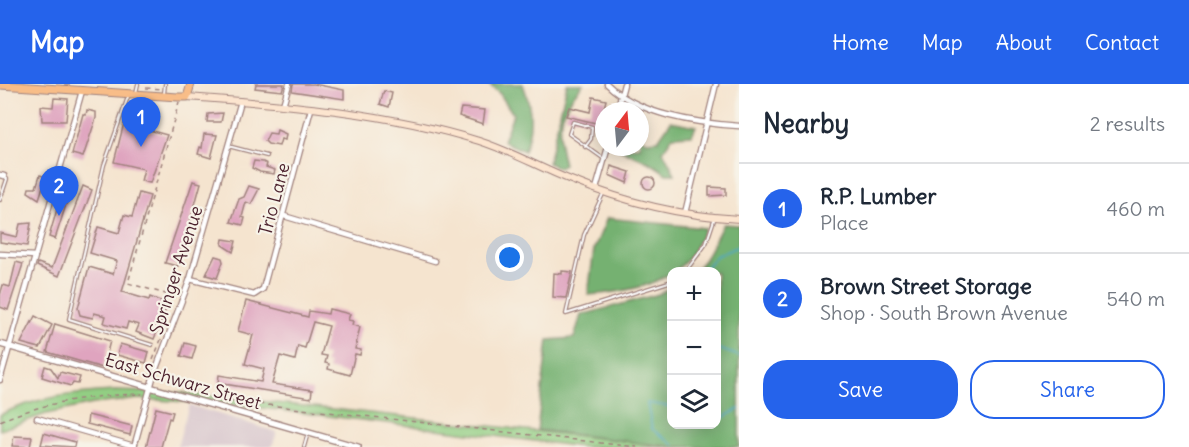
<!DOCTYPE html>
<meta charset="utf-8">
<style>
body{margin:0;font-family:Delius,sans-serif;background:#f6f6f7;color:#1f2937}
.controls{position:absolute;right:18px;bottom:18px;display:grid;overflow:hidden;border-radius:12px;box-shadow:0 3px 15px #0003}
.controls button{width:54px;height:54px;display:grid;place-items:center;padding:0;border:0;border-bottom:2px solid #e0e1e3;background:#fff;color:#1f2937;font:30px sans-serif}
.compass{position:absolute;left:595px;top:18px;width:54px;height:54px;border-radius:50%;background:#fff;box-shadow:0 3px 15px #0003;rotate:16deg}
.you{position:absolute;left:510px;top:174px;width:21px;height:21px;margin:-15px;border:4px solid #fff;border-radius:50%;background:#1a73e8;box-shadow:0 0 0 9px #1a73e833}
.badge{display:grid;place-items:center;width:39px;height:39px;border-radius:50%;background:#2563eb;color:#fff;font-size:20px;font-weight:700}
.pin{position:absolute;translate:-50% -50px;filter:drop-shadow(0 2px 3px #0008)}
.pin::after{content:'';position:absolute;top:32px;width:21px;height:18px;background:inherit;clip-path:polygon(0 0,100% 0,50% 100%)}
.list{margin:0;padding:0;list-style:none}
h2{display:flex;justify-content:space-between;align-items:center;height:78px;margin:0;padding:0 24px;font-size:26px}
h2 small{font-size:20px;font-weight:400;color:#747a83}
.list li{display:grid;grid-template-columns:39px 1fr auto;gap:18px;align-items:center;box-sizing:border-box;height:90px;padding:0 24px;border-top:2px solid #e0e1e3}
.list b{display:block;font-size:22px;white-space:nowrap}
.list p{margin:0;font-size:20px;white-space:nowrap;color:#747a83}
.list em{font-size:20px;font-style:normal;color:#747a83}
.actions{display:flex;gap:12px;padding:18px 24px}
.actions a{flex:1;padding:14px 0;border:2px solid #2563eb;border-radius:24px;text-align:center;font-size:21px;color:#2563eb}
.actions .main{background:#2563eb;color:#fff}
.icon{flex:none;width:33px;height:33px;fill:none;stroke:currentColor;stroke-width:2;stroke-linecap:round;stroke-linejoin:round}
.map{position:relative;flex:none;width:739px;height:363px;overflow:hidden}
header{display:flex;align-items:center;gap:36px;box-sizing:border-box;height:84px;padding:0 30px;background:#2563eb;color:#fff}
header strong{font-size:28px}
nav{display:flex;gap:33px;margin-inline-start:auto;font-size:21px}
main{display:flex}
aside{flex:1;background:#fff}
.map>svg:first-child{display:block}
</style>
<header>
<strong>Map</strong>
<nav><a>Home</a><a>Map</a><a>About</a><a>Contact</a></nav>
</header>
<main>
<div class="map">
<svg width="739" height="363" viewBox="0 0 739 363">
<rect width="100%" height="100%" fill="#f7f3e8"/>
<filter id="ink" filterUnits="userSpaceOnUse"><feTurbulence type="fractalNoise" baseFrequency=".0167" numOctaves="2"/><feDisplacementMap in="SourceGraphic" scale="12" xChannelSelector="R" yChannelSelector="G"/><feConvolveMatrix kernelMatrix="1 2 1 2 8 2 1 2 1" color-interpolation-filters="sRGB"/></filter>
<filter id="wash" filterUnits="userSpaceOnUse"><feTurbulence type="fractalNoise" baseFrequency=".008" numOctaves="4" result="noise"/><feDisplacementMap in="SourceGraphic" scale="24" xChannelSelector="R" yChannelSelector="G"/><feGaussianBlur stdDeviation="1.35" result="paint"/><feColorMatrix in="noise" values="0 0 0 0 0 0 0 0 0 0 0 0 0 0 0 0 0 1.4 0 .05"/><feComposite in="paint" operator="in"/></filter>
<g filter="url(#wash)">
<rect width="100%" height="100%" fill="#f5e4cf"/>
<!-- industrial -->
<polygon fill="#d2bdc8" points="189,321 277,348 272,363 177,363"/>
<!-- green -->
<path fill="#92ce83" stroke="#6e7657" stroke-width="1.5" d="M115,307l70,2 498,54h-99l-346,-42 -99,-6 -46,5 -47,10 -46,16v-15c35,-18 76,-22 115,-24z"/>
<!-- forest -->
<g fill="#75b171" stroke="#60684e" stroke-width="1.5">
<path d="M488,0h35c9,24 10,43 1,67l-21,-10 10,-27 -13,-20z"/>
<path d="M567,0h16c-23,25 -29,46 -19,80l-5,4 -11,-5z"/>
<path d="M671,37l25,5 -4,9 -19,1 -10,15 12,23h-9c-15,-14 -31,-16 -47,-26l21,-1v-10l6,4 12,-1z"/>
<path d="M607,134l98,10c-5,10 -11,24 -18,32 -23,26 -67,33 -99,35l6,-46z"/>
<polygon points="723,140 739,141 739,363 673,363 537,346 548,256 574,254 581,231 659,210 671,203 672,340 716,340 716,188 695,187 705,175"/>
</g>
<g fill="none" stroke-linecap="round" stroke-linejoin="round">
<!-- stream -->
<g stroke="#4aa6c8" stroke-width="1.5">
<polyline points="702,188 716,172 739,162"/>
<polyline points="716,264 739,272"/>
<polyline points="672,323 647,319 652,345 674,361"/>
<polyline points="716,337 739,325"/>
</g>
</g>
<g id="blocks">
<!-- building -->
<g fill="#dfa4bf">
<polygon points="256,0 284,0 282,7 255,4"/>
<polygon points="293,0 314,0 344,6 344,15 292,7"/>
<polygon points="384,7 392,9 389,23 380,20"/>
<polygon points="593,13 606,16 600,40 566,32 569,23 590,28"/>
<polygon points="54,14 68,15 66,37 42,37 41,22 53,23"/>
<polygon points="461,24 485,26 483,40 459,32"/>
<polygon points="87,26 96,28 96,34 83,73 72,70 83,30 86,31"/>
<polygon points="223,29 221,38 207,38 208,30"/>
<polygon points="124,39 167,51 150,99 141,97 144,85 114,78"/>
<polygon points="277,46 286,50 285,56 281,55 279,62 268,60 265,57 269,49 276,50"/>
<polygon points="204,50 217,51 211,74 198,70 200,63 202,64"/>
<polygon points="254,77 263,78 267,80 266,83 275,86 274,90 260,88 252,84"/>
<polygon points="611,82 630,88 627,99 609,91"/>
<polygon points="40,91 46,93 39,115 28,108 29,104 36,104"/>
<circle cx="649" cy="99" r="6"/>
<polygon points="66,94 74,96 55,155 49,153"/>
<polygon points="193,97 201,99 178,182 165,179"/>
<polygon points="83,102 92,106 59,192 37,182 38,179 52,184"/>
<polygon points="249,102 259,105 251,120 246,118 242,133 245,134 243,141 231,138 239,115 244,113"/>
<polygon points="709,103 726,104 726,111 709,112"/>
<polygon points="139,109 150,112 122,208 149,216 150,213 168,220 154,255 136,248 139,241 128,238 126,245 104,239 106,232 94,229 93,234 80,231 78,224 89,183 113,190 117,177 90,169 98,143 119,149 124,131 132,133"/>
<polygon points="31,139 27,162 0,158 0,149 17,153 20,140"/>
<polygon points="223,155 236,157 233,168 222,161"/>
<polygon points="215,172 222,174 223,178 217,194 206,191"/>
<polygon points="16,178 23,180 8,226 0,223 0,211 3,201 10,203"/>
<polygon points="562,187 572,188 566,214 553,213 554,189 562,190"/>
<polygon points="246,217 308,233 309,227 328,230 329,225 350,230 348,236 353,237 352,241 360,243 355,265 361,266 360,271 355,270 350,291 328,285 329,280 325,279 327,272 321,271 329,242 313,238 305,264 298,262 295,276 280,272 272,300 312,306 311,314 218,299 219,291 261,298 264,285 245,280 253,251 238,247"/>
<polygon points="35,232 52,241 40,264 21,259"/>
<polygon points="55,240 110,257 103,284 47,268"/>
<polygon points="185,259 196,262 192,275 181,272"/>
<polygon points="120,260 149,268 146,279 117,271"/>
<polygon points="45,282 51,284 58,294 60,288 80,293 78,300 73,299 71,302 42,293"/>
<polygon points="156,324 173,328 171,335 169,334 161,363 146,363"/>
<polygon points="88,331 132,342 130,351 87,340"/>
<polygon points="44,349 75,358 74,363 41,361"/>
<polygon points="14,352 32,353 30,363 12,362"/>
</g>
</g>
</g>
<g filter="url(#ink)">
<use href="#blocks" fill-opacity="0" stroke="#a0827d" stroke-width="1.5"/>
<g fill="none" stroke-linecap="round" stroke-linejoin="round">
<!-- service casing -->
<g stroke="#a0827d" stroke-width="4.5">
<g id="service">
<polyline points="136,9 138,0"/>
<polyline points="129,10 104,81 69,235 152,261"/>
<polyline points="164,10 165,0"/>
<polyline points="228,62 267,72"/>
<polyline points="585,63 591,55 592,43 573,38 569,50 604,75"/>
<polyline points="603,110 584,151 566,230 672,197"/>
<polyline points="0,116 7,95 4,92"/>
<polyline points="685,188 706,160 714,136"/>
<polyline points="304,363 308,349"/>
</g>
</g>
<!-- minor casing -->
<g stroke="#a0827d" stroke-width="7">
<g id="minor">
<path d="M607,0c32,31 88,39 132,42"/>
<polyline points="283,21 289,0"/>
<polyline points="617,27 624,0"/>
<polyline points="0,91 4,92"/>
<polyline points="596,105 608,63"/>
<polyline points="685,129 716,0"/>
<polyline points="284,132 435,177"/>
<polyline points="0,170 35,172"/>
<polyline points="190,195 254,211 263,205 311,25"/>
<polyline points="0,296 82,7"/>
<polyline points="37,334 134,362"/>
<polyline points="134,363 154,290 190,195 241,17"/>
</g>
</g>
<!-- tertiary casing -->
<g stroke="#a0827d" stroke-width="8">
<polyline id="tertiary" points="0,260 358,363"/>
</g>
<!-- secondary casing -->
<g stroke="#a0827d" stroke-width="8">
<path id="secondary" d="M187,13c97,7 199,15 292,44 32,10 61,27 92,39 54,22 111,36 168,39"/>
</g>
<!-- primary casing -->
<g stroke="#a0827d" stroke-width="9">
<polyline id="primary" points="0,1 178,13 187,13 191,0"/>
</g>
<!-- path -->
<g stroke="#a0827d" stroke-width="1.5" stroke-dasharray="4.5 4.5" stroke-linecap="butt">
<polyline points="146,4 162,5"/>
<polyline points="176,213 128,199 179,18"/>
<polyline points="153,276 162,253"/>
<polyline points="214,315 637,363"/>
<path d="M0,337c45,-19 93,-26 142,-27"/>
</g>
<!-- service -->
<use href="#service" stroke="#fff" stroke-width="2"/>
<!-- minor -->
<use href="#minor" stroke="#fff" stroke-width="4.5"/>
<!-- tertiary -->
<use href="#tertiary" stroke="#fff" stroke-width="5"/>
<!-- secondary -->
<use href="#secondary" stroke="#fce5cf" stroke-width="6"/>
<!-- primary -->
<use href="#primary" stroke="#f8bd88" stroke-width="7"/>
</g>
</g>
<g text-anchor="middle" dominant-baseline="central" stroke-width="4.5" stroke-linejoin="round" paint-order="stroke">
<!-- street labels -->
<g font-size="18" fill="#4a1f2b" stroke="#f7f3e8">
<text transform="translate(274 115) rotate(-75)">Trio Lane</text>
<text transform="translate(176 186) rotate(-72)">Springer Avenue</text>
<text transform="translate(183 297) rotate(16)">East Schwarz Street</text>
</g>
</g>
</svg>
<div class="controls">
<button>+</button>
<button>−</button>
<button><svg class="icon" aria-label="layers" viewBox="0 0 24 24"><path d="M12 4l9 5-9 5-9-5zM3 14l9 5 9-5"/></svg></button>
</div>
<svg class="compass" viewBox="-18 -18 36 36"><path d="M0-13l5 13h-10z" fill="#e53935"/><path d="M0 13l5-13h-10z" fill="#747a83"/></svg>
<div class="you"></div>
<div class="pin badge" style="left:141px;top:63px">1</div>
<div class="pin badge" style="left:59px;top:132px">2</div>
</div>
<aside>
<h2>Nearby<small>2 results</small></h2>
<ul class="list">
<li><span class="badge">1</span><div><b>R.P. Lumber</b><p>Place</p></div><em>460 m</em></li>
<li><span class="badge">2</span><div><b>Brown Street Storage</b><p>Shop · South Brown Avenue</p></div><em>540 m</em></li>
</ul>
<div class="actions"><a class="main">Save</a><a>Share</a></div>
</aside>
</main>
